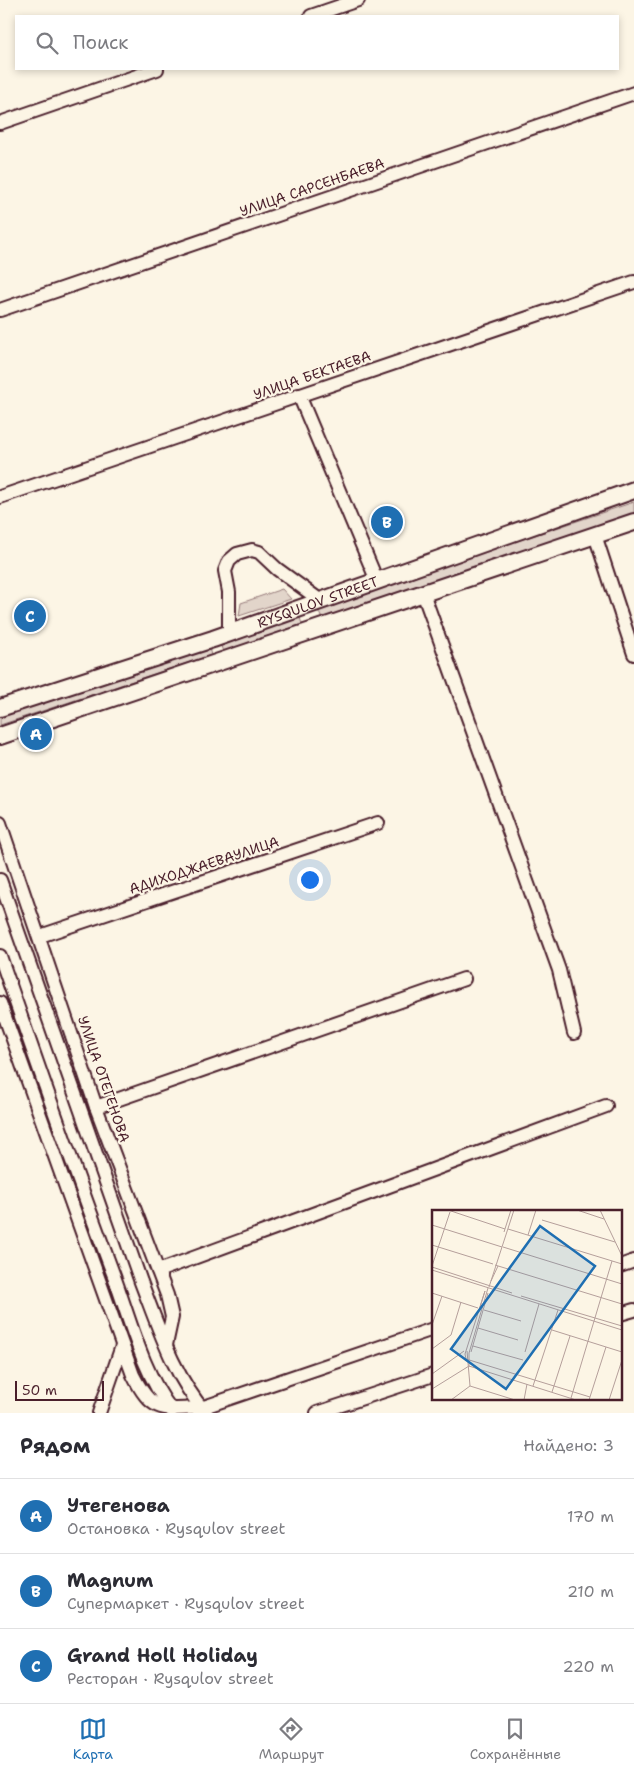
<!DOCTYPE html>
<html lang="ru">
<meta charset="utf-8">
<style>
body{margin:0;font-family:"Shantell Sans",sans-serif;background:#f7f7f7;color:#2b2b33}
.scale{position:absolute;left:15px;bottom:12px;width:89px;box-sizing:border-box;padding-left:5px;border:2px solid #4a1f2b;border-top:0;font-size:14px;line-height:18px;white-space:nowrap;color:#4a1f2b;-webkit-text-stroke:4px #fcf5e5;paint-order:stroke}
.you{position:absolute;left:309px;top:879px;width:18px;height:18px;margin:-12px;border:4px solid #fff;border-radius:50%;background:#1a73e8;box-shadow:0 0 0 8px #1a73e833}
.badge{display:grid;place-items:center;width:32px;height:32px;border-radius:50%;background:#1f6fb2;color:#fff;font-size:16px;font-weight:700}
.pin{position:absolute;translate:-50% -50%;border:2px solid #fff;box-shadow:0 1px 5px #0006}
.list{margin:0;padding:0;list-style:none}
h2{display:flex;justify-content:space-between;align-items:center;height:65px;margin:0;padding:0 20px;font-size:21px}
h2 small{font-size:16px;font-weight:400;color:#7c7c81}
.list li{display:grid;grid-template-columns:32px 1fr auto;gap:15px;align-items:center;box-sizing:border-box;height:75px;padding:0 20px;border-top:1px solid #e1e1e2}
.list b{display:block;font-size:19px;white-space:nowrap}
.list p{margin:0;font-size:16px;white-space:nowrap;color:#7c7c81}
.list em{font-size:16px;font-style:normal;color:#7c7c81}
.icon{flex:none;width:28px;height:28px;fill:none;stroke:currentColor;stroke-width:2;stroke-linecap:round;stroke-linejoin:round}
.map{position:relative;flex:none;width:634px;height:1413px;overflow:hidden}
.search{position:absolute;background:#fff;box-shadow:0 2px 8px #0003;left:15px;right:15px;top:15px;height:55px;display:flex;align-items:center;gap:12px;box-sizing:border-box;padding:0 18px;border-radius:0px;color:#7c7c81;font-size:19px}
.sheet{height:290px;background:#fff}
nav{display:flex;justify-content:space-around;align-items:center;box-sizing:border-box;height:70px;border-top:1px solid #e1e1e2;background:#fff;font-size:14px;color:#7c7c81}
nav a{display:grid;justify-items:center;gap:2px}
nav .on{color:#1f6fb2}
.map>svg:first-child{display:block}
</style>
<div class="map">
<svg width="634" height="1413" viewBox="0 0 634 1413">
<rect width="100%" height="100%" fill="#fcf5e5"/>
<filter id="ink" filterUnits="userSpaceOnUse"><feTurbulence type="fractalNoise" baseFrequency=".02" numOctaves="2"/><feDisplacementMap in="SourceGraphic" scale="10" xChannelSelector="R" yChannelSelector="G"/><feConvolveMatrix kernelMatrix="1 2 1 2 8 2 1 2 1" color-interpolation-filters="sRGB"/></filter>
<g filter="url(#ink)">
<!-- green -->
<g fill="#e2d5ca" stroke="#967a7a">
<polygon points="634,502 634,513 322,619 317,608"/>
<polygon points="282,589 291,599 239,616 241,603"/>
<polygon points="299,615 302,624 223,652 220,643"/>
<polygon points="208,645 211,655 0,725 0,714"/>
</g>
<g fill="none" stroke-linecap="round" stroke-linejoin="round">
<!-- minor casing -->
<g stroke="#4a1f2b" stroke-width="16">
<g id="minor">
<polyline points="311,16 358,0"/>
<polyline points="0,123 157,69"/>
<polyline points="0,310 634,93"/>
<polyline points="299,395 377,581"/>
<polyline points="0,497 634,282"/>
<polyline points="595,535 634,654"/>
<polyline points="423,593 559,970 574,1033"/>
<polyline points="229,634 229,592 225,571 229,561 237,554 252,550 259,552 277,569 321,601"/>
<polyline points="0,823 96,1107 167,1295 172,1317 166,1345"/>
<path d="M0,880l141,402c17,44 33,95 65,131"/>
<polyline points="40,936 378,823"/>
<path d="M0,956c37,107 74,214 114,320 16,44 29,97 58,135"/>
<path d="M0,1003l133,372c19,38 29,35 68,33l232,-79"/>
<polyline points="96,1107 464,979"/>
<polyline points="620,1266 634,1261"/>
<polyline points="158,1271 606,1106"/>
<polyline points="620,1314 634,1310"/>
<polyline points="99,1413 122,1346"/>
<polyline points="317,1413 433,1375"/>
</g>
</g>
<!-- major casing -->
<g stroke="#4a1f2b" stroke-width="20">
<g id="major">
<path id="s1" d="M0,708l213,-69 421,-149"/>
<polyline points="0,736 634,522"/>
</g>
</g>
<!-- minor -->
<use href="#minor" stroke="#fcf5e5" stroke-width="12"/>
<!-- major -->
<use href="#major" stroke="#fcf5e5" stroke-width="16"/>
</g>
</g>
<g text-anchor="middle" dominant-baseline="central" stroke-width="4.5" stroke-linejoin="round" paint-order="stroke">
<!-- street labels -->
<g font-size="14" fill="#4a1f2b" stroke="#fcf5e5">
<text transform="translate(312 187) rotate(-19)">УЛИЦА САРСЕНБАЕВА</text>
<text transform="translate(312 375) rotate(-19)">УЛИЦА БЕКТАЕВА</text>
<text stroke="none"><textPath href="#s1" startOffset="335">RYSQULOV STREET</textPath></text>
<text transform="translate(204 865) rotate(-18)">АДИХОДЖАЕВАУЛИЦА</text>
<text transform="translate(104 1079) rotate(71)">УЛИЦА ОТЕГЕНОВА</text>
</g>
</g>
<!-- overview -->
<g transform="translate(432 1210)">
<rect width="190" height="190" fill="#fcf5e5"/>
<path fill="none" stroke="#b59f9b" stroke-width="1" d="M16,0l57,19M145,0l27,9M168,0l22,46M110,10l73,22M0,15l70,22M76,19l114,35M72,22l7,-22M96,25l8,-25M0,35l61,19M71,37l119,37M63,55l127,39M0,56l18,-54M0,57l80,26M0,60l190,60M59,71l7,-15M57,77l25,-77M53,81l-20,63 1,5 124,38M0,83l46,15M89,86l101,30M48,97l5,-16M52,100l37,11M0,115l10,-29M46,118l40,12M120,120l70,22M41,136l50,14M0,139l19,-14 10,-33M35,141l3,35M39,142l17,-59M93,142l14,-48M37,157v-14l19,-65M0,164l32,-23M38,176l45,14M101,176l25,-76M0,179l37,-23 107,34M120,182l18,-56M139,188l41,-137M19,190l19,-14M92,190l3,-16M157,190l17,-53M177,190l13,-40"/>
<path fill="#1f6fb2" fill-opacity="0.15" stroke="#1f6fb2" stroke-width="2.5" d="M108,16l55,40 -89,123 -55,-40z"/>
<rect width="190" height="190" fill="none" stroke="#4a1f2b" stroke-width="2.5"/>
</g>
</svg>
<div class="scale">50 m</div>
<div class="you"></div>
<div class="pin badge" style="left:36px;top:734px">A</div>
<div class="pin badge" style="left:387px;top:522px">B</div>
<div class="pin badge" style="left:30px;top:616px">C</div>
<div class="search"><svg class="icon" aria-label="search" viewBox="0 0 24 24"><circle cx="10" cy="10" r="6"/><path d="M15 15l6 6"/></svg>Поиск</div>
</div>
<section class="sheet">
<h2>Рядом<small>Найдено: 3</small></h2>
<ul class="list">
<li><span class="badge">A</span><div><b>Утегенова</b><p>Остановка · Rysqulov street</p></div><em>170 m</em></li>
<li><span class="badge">B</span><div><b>Magnum</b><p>Супермаркет · Rysqulov street</p></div><em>210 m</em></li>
<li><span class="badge">C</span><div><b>Grand Holl Holiday</b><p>Ресторан · Rysqulov street</p></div><em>220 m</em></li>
</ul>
</section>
<nav>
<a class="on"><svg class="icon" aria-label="map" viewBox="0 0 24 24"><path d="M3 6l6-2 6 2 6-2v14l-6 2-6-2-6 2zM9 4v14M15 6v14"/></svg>Карта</a>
<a><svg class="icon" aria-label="directions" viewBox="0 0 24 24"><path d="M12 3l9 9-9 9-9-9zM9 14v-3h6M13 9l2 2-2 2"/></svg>Маршрут</a>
<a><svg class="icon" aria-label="saved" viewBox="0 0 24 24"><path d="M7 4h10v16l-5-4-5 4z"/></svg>Сохранённые</a>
</nav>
